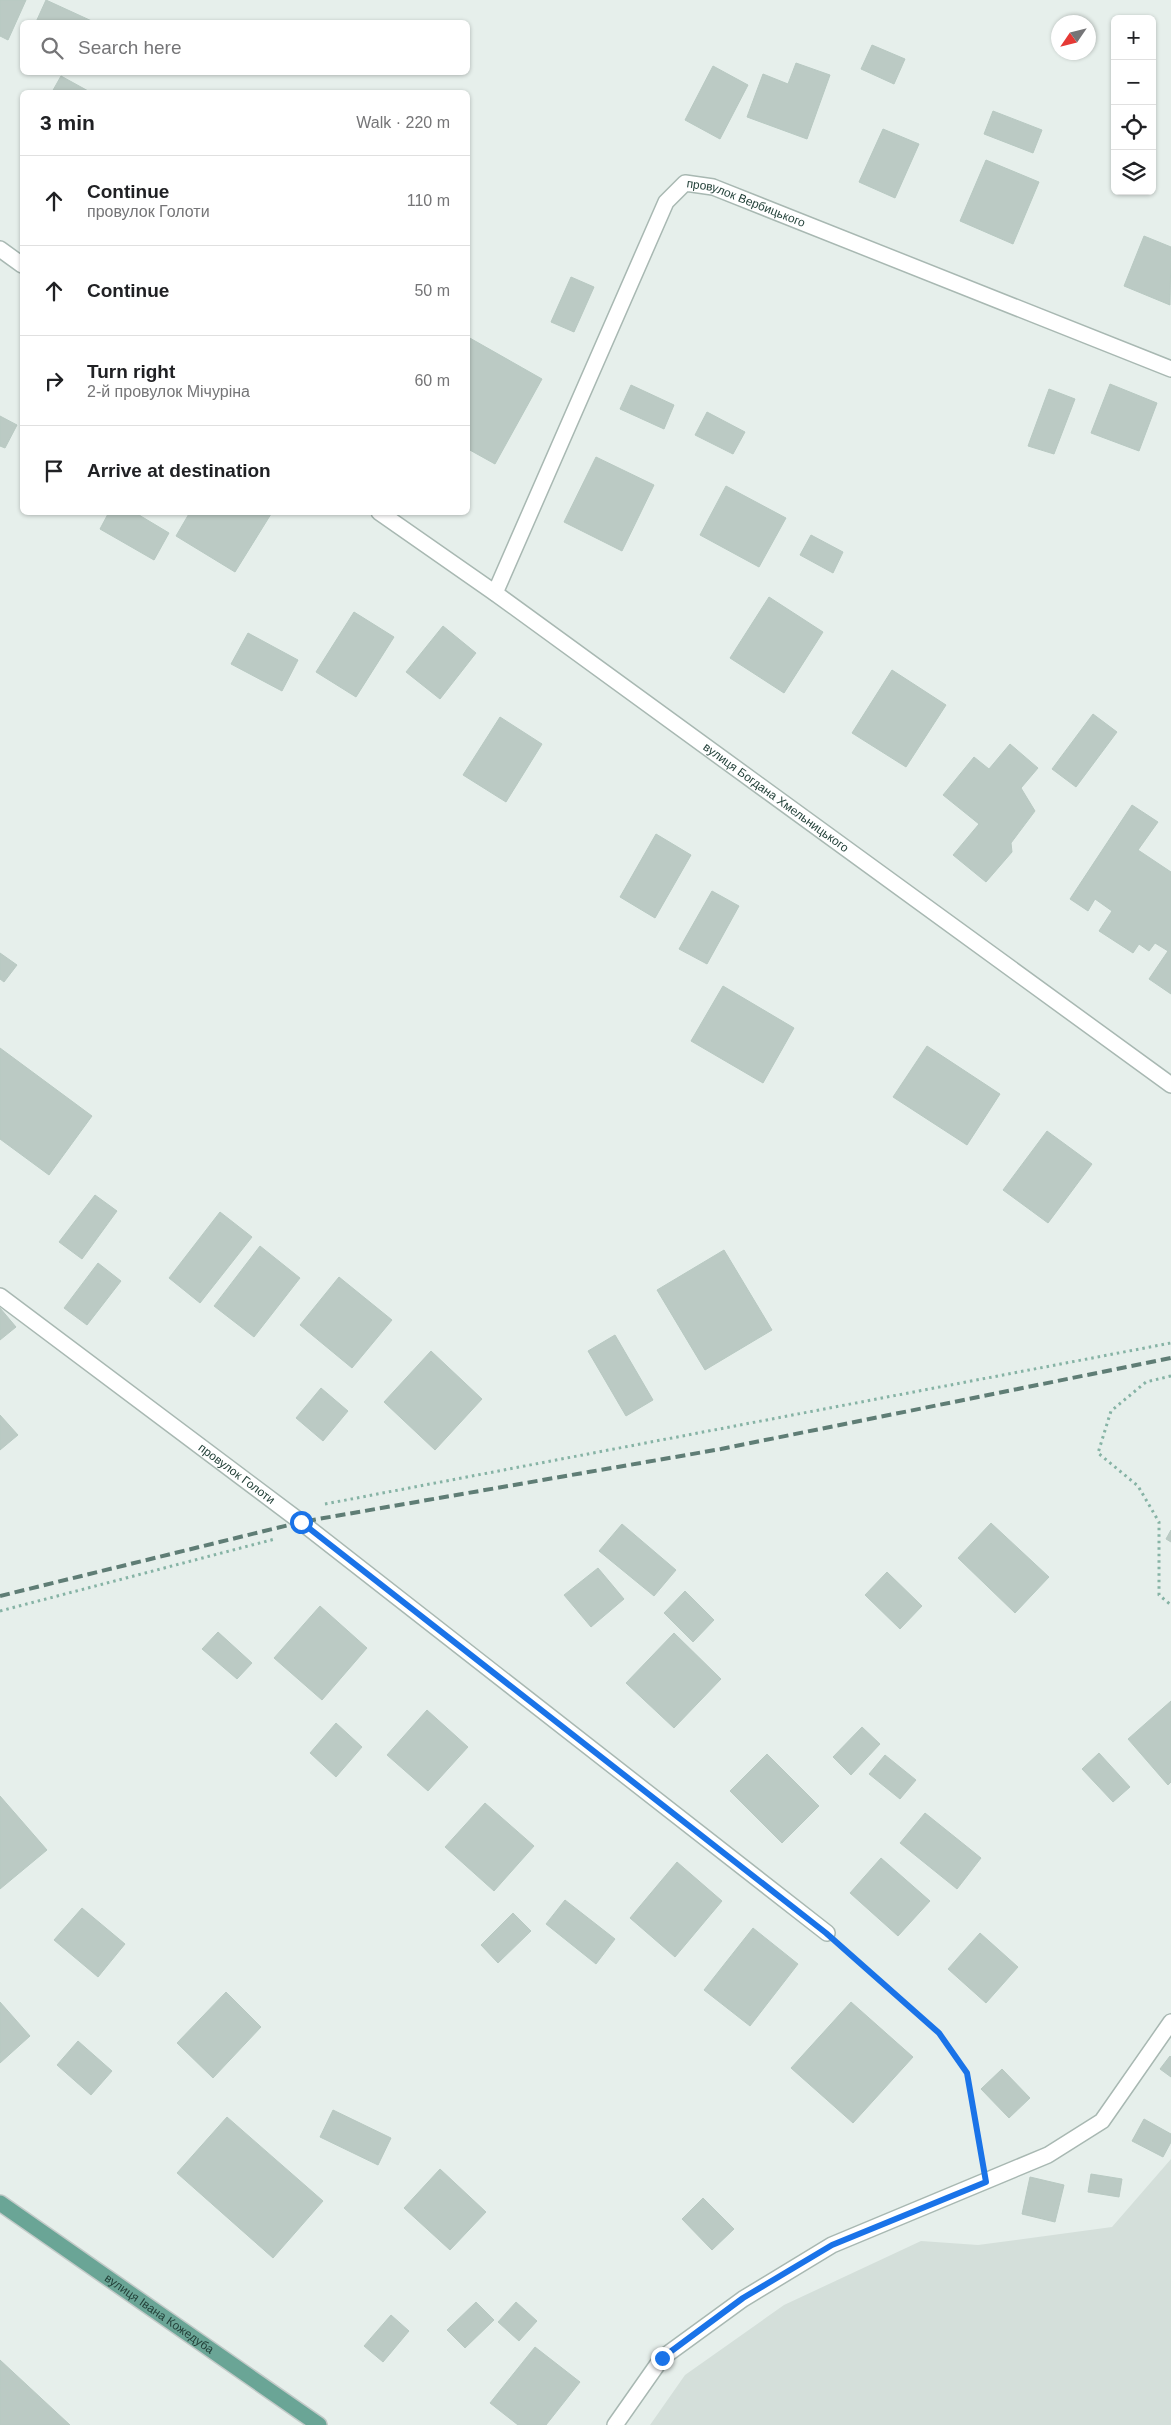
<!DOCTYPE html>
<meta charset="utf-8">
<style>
body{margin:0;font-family:Arial,sans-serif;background:#f6f6f6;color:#202124}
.controls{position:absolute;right:15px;top:15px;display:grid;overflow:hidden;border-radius:8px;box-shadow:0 1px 4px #0004}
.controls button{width:45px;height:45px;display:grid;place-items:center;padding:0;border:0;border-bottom:1px solid #e0e0e0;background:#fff;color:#202124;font:25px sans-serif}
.compass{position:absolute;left:1051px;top:15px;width:45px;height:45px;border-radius:50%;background:#fff;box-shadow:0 1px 4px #0004;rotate:235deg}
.stop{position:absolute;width:15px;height:15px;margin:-11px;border:4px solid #1a73e8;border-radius:50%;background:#fff}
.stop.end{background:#1a73e8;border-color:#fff;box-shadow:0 1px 5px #0008}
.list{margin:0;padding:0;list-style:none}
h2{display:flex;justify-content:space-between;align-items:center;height:65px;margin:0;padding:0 20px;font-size:21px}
h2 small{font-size:16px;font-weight:400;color:#757577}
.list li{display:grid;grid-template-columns:32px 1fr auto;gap:15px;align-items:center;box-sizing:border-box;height:90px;padding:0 20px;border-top:1px solid #e0e0e0}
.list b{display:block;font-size:19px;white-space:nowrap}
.list p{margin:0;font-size:16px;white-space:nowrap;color:#757577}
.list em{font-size:16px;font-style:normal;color:#757577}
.icon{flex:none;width:28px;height:28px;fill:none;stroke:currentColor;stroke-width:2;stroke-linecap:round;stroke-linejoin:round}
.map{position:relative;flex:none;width:1171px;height:2425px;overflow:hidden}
.search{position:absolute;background:#fff;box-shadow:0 1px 4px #0004;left:20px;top:20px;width:450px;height:55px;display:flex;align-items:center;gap:12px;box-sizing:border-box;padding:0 18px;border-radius:8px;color:#757577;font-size:19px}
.panel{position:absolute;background:#fff;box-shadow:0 1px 4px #0004;left:20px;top:90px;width:450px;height:425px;border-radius:8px}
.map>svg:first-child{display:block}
</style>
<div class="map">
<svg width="1171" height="2425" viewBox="0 0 1171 2425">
<rect width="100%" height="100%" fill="#e6efeb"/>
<!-- built -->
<polygon fill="#d4dfda" points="1171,2159 1171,2425 650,2425 685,2375 784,2305 921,2241 978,2245 1112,2227"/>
<!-- building -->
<g fill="#bbcac4" stroke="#b8c9c2">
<polygon points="0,0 26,0 8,40 0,36"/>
<polygon points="46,0 94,22 36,22"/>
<polygon points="872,45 905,59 894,84 861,69"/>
<polygon points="796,63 830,75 807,139 747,117 763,74 788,84"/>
<polygon points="713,66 748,85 720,139 685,120"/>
<polygon points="61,76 90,92 52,92"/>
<polygon points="993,111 1042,130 1033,153 984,134"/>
<polygon points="883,129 919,144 895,198 859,182"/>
<polygon points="986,160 1039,182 1013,244 960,221"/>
<polygon points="1144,236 1171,247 1170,305 1124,286"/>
<polygon points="571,277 594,287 574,332 551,322"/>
<polygon points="468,337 542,379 495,464 468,449 468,411 470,407 468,406"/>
<polygon points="1110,384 1157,403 1139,451 1091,433"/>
<polygon points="631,385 674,405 664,429 620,409"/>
<polygon points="1049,389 1075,399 1054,454 1028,446"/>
<polygon points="707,412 745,432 733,454 695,435"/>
<polygon points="0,416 17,425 5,448 0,446"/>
<polygon points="596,457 654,485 622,551 564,522"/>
<polygon points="726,486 786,518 759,567 700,535"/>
<polygon points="109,512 134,512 169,533 154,560 100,529"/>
<polygon points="190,512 269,512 271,514 235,572 176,536"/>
<polygon points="811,535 843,552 833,573 800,555"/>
<polygon points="769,597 823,632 784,693 730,658"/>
<polygon points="354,612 394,637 356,697 316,672"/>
<polygon points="443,626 476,653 440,699 406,672"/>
<polygon points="248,633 298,660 282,691 231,664"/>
<polygon points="892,670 946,705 906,767 852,733"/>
<polygon points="1093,714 1117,732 1076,787 1052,769"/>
<polygon points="500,717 542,744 506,802 463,775"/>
<polygon points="1010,744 1038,768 1021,788 1035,811 1011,843 1012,852 986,882 953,855 979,824 943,795 974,757 989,769"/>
<polygon points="1132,805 1158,822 1138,850 1171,872 1171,994 1149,979 1168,951 1155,943 1149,951 1139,944 1133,953 1099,931 1112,911 1095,899 1088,911 1070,899"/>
<polygon points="656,834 691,855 655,918 620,897"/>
<polygon points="712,891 739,906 707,964 679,949"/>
<polygon points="0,953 17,965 4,982 0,979"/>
<polygon points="723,986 794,1028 763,1083 691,1041"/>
<polygon points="927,1046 1000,1094 967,1145 893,1097"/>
<polygon points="0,1048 92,1116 49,1175 0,1139"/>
<polygon points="1047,1131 1092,1164 1048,1223 1003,1190"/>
<polygon points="95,1195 117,1211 82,1259 59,1242"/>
<polygon points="220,1212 252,1237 200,1303 169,1278"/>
<polygon points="260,1246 300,1278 254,1337 214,1306"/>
<polygon points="724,1250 772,1330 705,1370 657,1290"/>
<polygon points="98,1263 121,1281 87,1325 64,1308"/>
<polygon points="339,1277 392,1320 352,1368 300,1325"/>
<polygon points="0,1308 16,1327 0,1340"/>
<polygon points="615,1335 653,1400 626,1416 588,1351"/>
<polygon points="431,1351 482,1399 435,1450 384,1402"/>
<polygon points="321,1388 348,1411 323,1441 296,1418"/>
<polygon points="0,1415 18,1435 0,1450"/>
<polygon points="991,1523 1049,1577 1015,1613 958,1558"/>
<polygon points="622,1524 676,1570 654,1596 599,1551"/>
<polygon points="1171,1530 1171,1542 1166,1539"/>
<polygon points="598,1568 624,1599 591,1627 564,1595"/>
<polygon points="887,1572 922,1606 900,1629 865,1595"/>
<polygon points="685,1591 714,1620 693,1642 664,1613"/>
<polygon points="320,1606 367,1648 322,1700 274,1658"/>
<polygon points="218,1632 252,1663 237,1679 202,1649"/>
<polygon points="674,1633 721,1679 674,1728 626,1683"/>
<polygon points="1171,1701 1171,1782 1168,1785 1128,1739"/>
<polygon points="427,1710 468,1747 428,1791 387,1755"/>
<polygon points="336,1723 362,1747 336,1777 310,1753"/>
<polygon points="862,1727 880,1744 851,1775 833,1757"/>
<polygon points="1099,1753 1130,1787 1113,1802 1082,1769"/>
<polygon points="767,1754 819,1806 782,1843 730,1791"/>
<polygon points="885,1755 916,1780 900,1799 869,1774"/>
<polygon points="0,1796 47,1850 0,1889"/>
<polygon points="485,1803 534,1846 494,1891 445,1847"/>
<polygon points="925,1813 981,1858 957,1889 900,1843"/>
<polygon points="881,1858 930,1901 898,1936 850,1893"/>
<polygon points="677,1862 722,1901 675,1957 630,1918"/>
<polygon points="565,1900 615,1939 596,1964 546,1924"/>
<polygon points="82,1908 125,1944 98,1977 54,1940"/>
<polygon points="513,1913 531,1931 498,1963 481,1945"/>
<polygon points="753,1928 798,1964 750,2026 704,1990"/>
<polygon points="980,1933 1018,1967 986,2003 948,1969"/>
<polygon points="226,1992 261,2027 213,2078 177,2043"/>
<polygon points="0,2002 30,2036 0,2063"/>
<polygon points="851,2002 913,2057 853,2123 791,2068"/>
<polygon points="78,2041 112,2071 91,2095 57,2065"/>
<polygon points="1170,2056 1171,2057 1171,2077 1160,2069"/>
<polygon points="1002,2069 1030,2098 1009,2118 981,2089"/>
<polygon points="333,2110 391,2138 378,2165 320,2137"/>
<polygon points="227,2117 323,2201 273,2258 177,2173"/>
<polygon points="1144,2119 1171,2134 1171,2142 1163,2157 1132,2141"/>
<polygon points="440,2169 486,2212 450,2250 404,2208"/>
<polygon points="1091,2174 1122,2179 1119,2197 1088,2192"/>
<polygon points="1030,2177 1064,2185 1055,2222 1022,2214"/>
<polygon points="703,2198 734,2229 712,2250 682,2219"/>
<polygon points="476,2302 494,2320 465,2348 447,2330"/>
<polygon points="516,2302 537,2321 519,2341 498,2322"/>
<polygon points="391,2315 409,2331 383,2362 364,2346"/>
<polygon points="535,2347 580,2382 546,2425 518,2425 490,2403"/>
<polygon points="0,2360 70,2425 0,2425"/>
</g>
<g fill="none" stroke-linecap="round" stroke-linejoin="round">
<!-- minor casing -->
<g stroke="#a8b8b2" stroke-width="18">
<g id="minor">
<polyline points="0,249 22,265"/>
<path id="s1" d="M379,512l116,81 676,492"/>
<path id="s2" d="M495,593l171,-391 19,-19 28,4 458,182"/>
<path id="s3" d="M0,1296l301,226 526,411"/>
<polyline points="615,2425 662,2358 743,2299 832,2245 1048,2155 1102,2121 1171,2022"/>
</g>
</g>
<!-- major casing -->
<g stroke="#c2cac8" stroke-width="18">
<g id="major">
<path id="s4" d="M0,2203l319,222"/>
</g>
</g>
<!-- path -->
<g stroke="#86b3a5" stroke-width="3" stroke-dasharray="2.5 4" stroke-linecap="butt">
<polyline points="1171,1376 1146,1382 1111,1411 1098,1453 1138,1486 1159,1522 1159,1595 1171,1605"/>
<polyline points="325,1504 1171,1343"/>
<polyline points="0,1611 275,1539"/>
<polyline points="847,1952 939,2033 967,2073 980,2151"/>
</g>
<!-- minor -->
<use href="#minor" stroke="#fff" stroke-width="15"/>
<!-- major -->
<use href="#major" stroke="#6aa596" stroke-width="15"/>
<!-- rail -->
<polyline stroke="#5f7d75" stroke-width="4" stroke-dasharray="10 5" stroke-linecap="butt" points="0,1596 301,1522 721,1449 1171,1358"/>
</g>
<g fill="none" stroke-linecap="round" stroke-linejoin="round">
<!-- route -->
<polyline stroke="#1a73e8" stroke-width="6" points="301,1522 826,1933 939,2033 967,2073 986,2182 832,2245 743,2298 662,2358"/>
</g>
<g text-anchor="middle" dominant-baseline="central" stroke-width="4.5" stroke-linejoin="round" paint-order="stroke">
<!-- street labels -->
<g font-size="12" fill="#24423a" stroke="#f7fbf9">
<text stroke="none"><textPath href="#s2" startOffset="518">провулок Вербицького</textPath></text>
<text stroke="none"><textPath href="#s1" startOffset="489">вулиця Богдана Хмельницького</textPath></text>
<text stroke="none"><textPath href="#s3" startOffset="296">провулок Голоти</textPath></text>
<text stroke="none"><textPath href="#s4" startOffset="194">вулиця Івана Кожедуба</textPath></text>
</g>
</g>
</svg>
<div class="controls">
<button>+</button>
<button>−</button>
<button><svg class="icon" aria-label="locate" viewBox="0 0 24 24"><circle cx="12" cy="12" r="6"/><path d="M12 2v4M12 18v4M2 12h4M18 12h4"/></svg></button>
<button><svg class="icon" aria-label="layers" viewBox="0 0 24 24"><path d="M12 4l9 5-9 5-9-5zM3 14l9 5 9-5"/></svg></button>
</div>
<svg class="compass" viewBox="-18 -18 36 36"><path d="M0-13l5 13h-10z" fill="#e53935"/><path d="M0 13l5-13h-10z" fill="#757577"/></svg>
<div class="stop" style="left:301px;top:1522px"></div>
<div class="stop end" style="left:662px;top:2358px"></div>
<div class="search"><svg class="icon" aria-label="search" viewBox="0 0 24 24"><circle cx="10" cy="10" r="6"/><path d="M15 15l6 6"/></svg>Search here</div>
<section class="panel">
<h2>3 min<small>Walk · 220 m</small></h2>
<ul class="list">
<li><svg class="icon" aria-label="ahead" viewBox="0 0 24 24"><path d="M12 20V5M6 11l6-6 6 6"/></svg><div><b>Continue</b><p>провулок Голоти</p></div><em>110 m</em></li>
<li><svg class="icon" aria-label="ahead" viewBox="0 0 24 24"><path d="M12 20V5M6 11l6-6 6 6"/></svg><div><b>Continue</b></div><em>50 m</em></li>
<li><svg class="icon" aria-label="right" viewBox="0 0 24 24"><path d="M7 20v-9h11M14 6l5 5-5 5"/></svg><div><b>Turn right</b><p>2-й провулок Мічуріна</p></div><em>60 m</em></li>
<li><svg class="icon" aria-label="arrive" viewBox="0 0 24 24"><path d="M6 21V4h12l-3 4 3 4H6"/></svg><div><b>Arrive at destination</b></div></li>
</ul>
</section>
</div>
